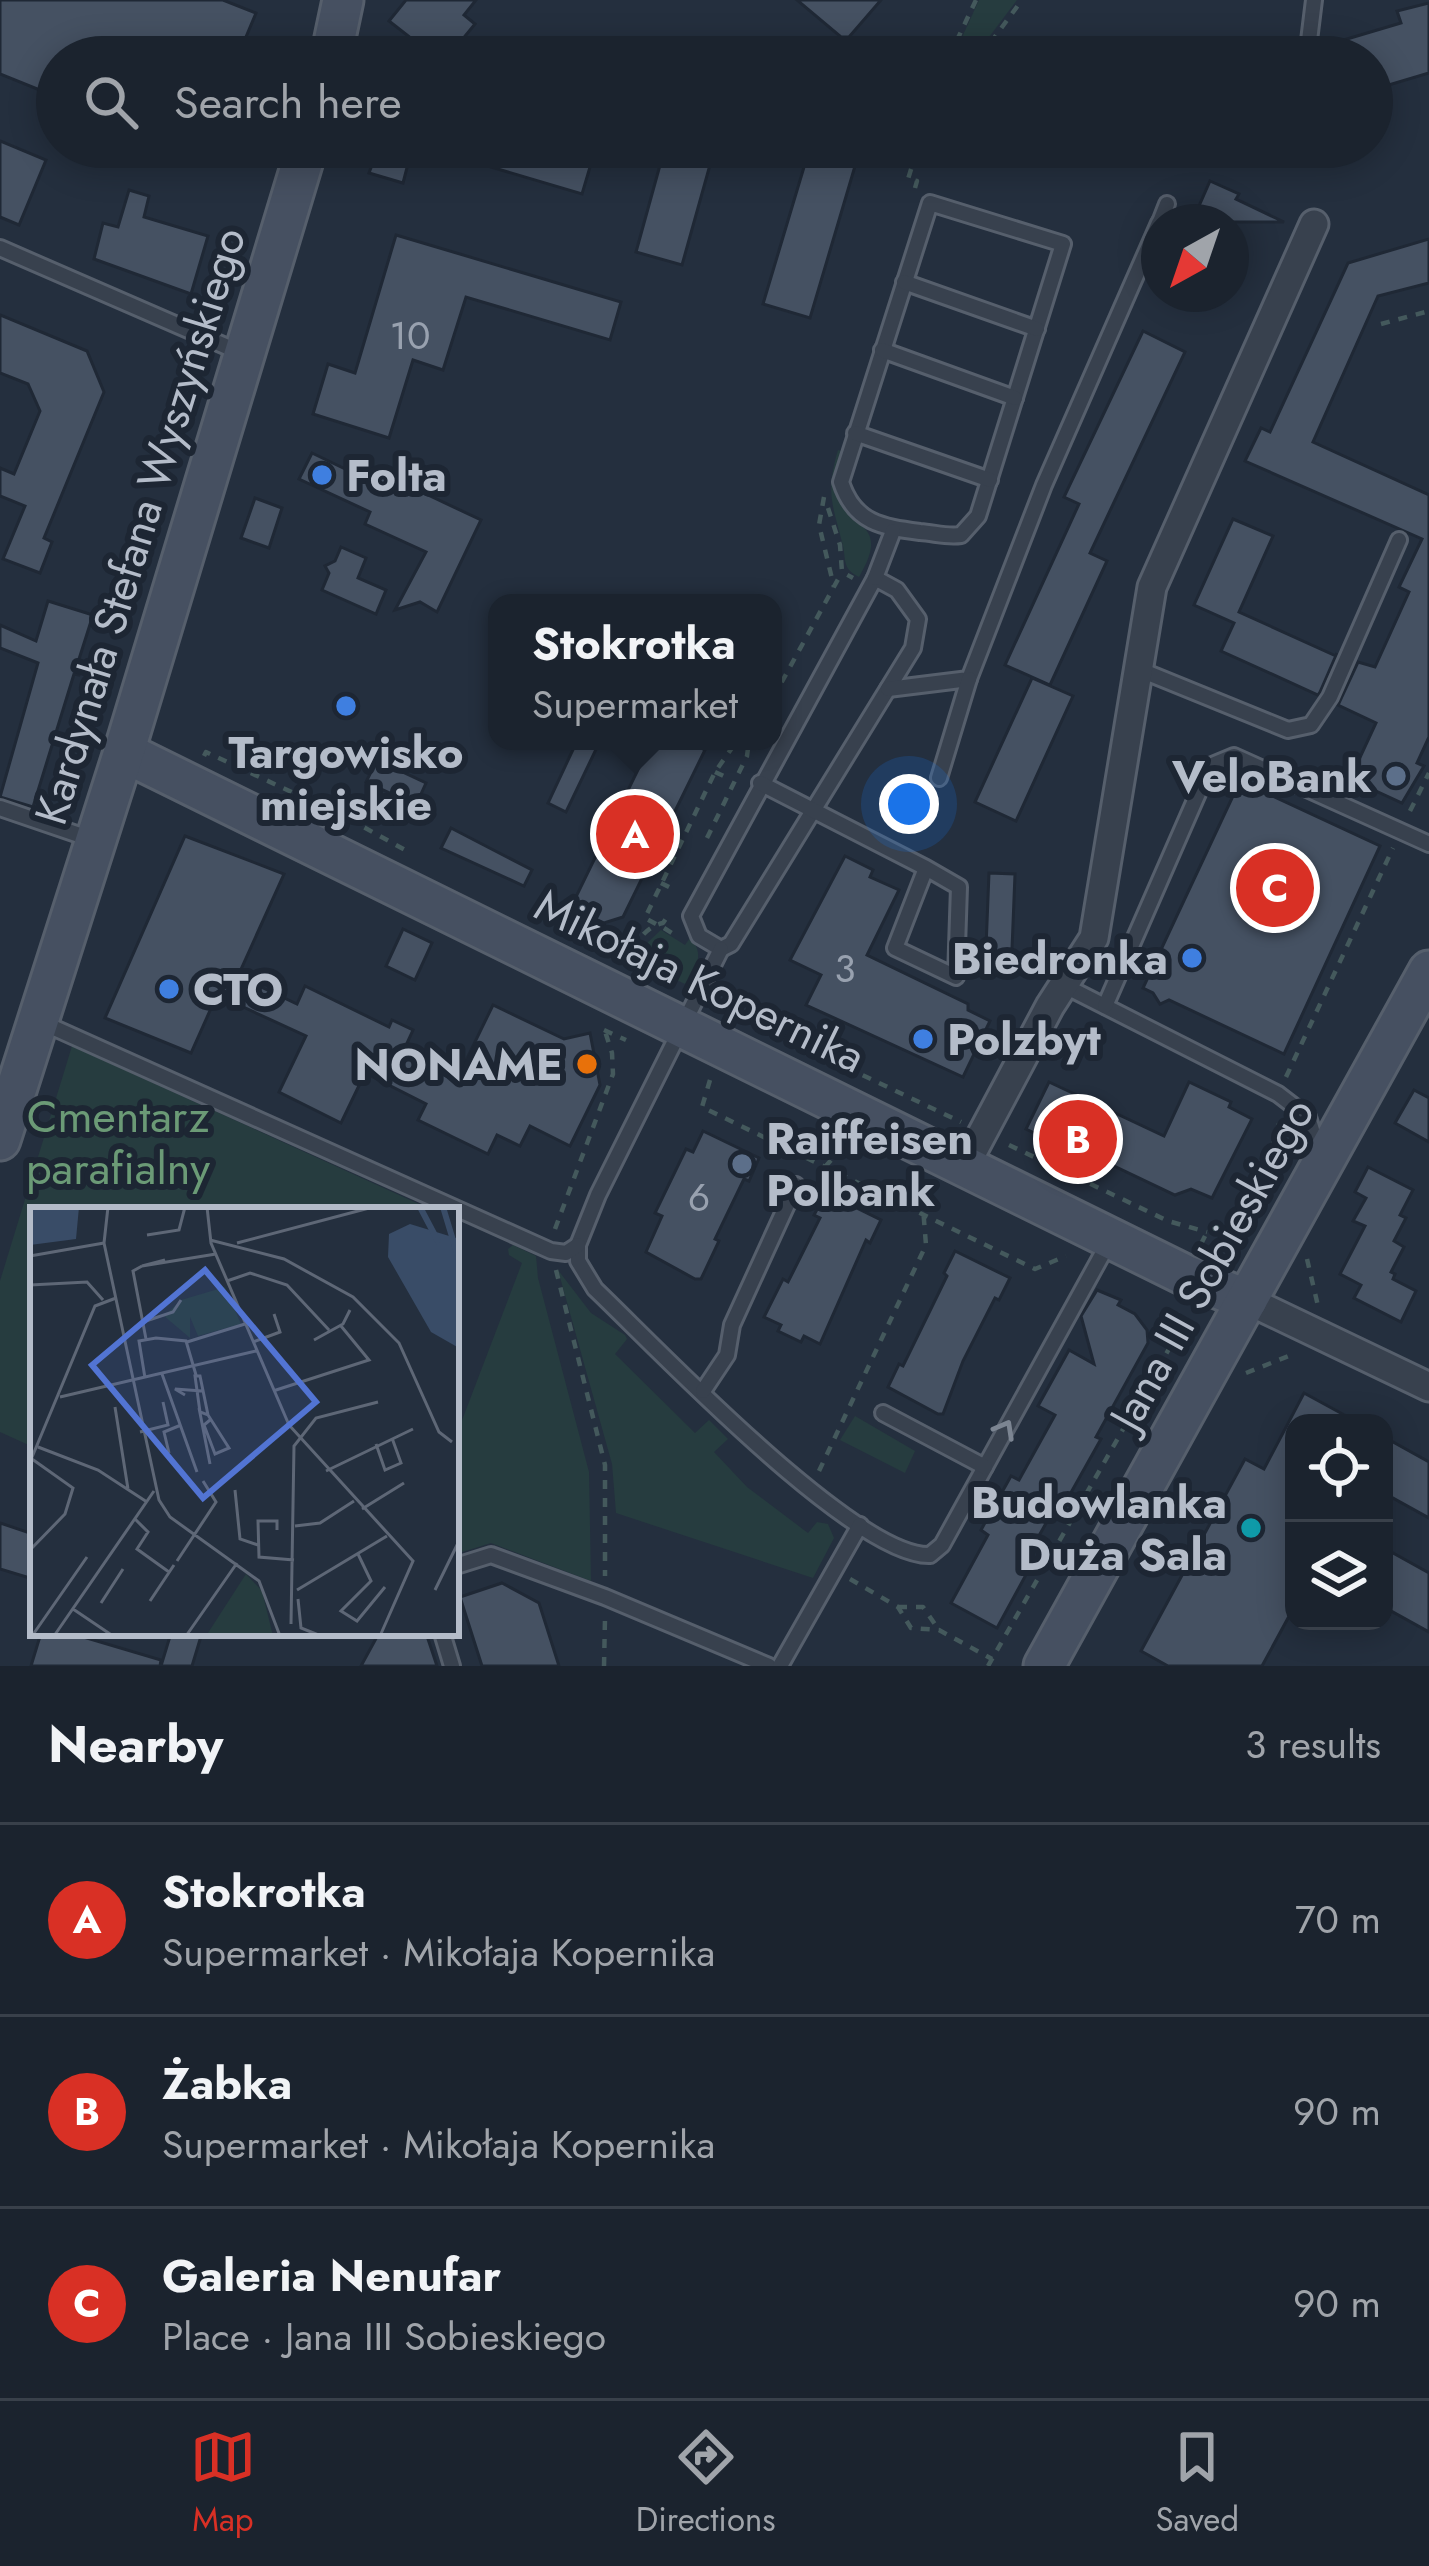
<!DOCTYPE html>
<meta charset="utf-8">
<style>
body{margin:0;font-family:Jost,sans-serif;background:#242b36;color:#f1f3f6}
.controls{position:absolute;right:36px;bottom:36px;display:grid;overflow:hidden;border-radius:24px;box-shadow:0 6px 30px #0003}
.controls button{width:108px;height:108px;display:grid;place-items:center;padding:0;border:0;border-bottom:3px solid #39404a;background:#1b232e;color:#f1f3f6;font:60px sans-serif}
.compass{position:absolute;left:1141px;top:204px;width:108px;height:108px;border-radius:50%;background:#1b232e;box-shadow:0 6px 30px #0003;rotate:220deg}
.you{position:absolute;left:909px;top:804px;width:42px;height:42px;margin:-30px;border:9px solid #fff;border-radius:50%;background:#1a73e8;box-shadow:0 0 0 18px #1a73e833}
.badge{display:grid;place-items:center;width:78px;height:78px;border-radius:50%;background:#d93025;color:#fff;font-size:39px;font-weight:700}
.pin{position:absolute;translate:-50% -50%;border:6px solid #fff;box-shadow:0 3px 12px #0006}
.popup{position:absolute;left:488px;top:594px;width:294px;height:156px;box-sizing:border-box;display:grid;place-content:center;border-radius:24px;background:#1b232e;filter:drop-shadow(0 3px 9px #0005);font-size:39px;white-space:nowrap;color:#a0a4aa}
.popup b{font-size:45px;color:#f1f3f6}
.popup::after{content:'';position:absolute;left:50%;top:100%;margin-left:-24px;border:24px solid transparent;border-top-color:#1b232e}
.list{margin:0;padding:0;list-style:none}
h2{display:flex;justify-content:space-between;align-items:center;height:156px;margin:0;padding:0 48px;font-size:51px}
h2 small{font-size:39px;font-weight:400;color:#a0a4aa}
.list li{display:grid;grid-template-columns:78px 1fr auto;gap:36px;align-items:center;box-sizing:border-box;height:192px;padding:0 48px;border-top:3px solid #39404a}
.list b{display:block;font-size:45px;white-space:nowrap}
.list p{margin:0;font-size:39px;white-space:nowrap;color:#a0a4aa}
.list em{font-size:39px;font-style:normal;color:#a0a4aa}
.icon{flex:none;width:66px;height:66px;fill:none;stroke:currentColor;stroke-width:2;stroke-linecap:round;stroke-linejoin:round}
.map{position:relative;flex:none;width:1429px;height:1666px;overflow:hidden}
.search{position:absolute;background:#1b232e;box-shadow:0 6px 30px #0003;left:36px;right:36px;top:36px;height:132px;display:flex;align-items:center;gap:30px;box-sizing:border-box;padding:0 42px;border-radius:66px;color:#a0a4aa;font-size:45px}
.sheet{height:732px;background:#1b232e}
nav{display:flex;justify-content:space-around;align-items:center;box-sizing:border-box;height:168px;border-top:3px solid #39404a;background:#1b232e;font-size:33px;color:#a0a4aa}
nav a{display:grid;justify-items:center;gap:6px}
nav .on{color:#d93025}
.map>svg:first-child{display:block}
</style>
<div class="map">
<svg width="1429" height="1666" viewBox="0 0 1429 1666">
<rect width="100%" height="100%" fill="#242f3e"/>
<!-- green -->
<g fill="#263c3f">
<polygon points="979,0 1017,0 974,57 953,57"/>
<path d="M838,450l6,2c-4,12 -10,25 -8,37 7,44 58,28 23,88 -16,-8 -13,-15 -16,-31 -10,-41 -18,-52 -5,-96z"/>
<path d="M661,930l24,15 5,-7c15,15 7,31 -5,46l-21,-10 7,-15 -24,-12 -10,14 9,-17z"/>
<polygon points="72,1046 432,1210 33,1210 33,1447 0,1432 0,1281"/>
<polygon points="513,1245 536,1256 538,1278 589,1472 591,1581 491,1543 456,1554 456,1436 522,1263 509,1255 508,1249"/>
<polygon points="558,1270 591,1313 625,1335 627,1339 615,1354 695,1433 709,1420 728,1439 714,1452 747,1487 808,1533 817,1522 828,1524 834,1538 813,1578 616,1513 612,1464"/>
<polygon points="855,1416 915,1451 905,1473 840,1440"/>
</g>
<!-- building -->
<g fill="#455162" stroke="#1f2835" stroke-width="3">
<polygon points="0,0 223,0 256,13 246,37 293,57 57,57 57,97 0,74"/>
<polygon points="406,0 476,0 464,15 475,24 448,57 435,57 389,21"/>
<polygon points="797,0 881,0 849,37 841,37"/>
<polygon points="1429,3 1429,73 1372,90 1372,57 1318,57 1320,47 1401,23 1397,11"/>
<polygon points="0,141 46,160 19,225 0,217"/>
<polygon points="333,147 407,147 404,159 409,160 403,183 369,173 372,165 332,153"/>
<polygon points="497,147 596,147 582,194 491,167"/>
<polygon points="665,147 715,147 682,265 636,252"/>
<polygon points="810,147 829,147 858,156 810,318 763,304"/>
<polygon points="1210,181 1239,194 1236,199 1284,222 1192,222"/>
<polygon points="129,190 149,196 144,217 208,236 191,294 94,259 103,223 118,227"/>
<polygon points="396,235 621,302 610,340 466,297 443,370 413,360 389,438 313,414 328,364 355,373"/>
<polygon points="1429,239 1429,283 1378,296 1313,442 1429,495 1429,737 1417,763 1424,766 1402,803 1350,779 1376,723 1338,705 1358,662 1375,667 1409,592 1399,587 1422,539 1245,461 1261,428 1270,432 1348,263"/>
<polygon points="0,315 87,351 104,392 44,538 52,542 40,573 3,559 25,506 0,496 0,468 14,474 40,411 28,384 0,373"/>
<polygon points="1143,331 1185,352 1090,553 1107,561 1050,685 1005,665 1079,504 1064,497"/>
<polygon points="312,453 366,479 371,468 481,520 437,612 420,602 395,610 426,552 365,524 370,512 299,479"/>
<polygon points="255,498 282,508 269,548 241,538"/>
<polygon points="1233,519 1273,536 1239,612 1336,656 1337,653 1320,692 1318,695 1221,651 1234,623 1194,605"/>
<polygon points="341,547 366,558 358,578 386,590 376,614 322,590 329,573 325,566 335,561"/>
<polygon points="48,601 93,615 79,659 84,662 79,675 74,674 33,807 0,797 38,663 0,648 0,625 36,641"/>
<polygon points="1032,678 1073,696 1016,821 975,802"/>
<polygon points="577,741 600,741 566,812 548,803"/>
<polygon points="652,741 686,741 705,750 623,917 604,923 571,907"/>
<polygon points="377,760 426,783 416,805 366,782"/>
<polygon points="1240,781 1380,846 1284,1054 1169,1000 1160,1004 1153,993 1143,988"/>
<polygon points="451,828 532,870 524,886 441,848"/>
<polygon points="185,836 284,874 238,976 297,1004 305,986 389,1027 392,1020 413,1030 402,1054 456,1081 493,1005 564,1039 590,1033 600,1085 570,1146 530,1126 520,1146 497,1135 488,1154 418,1120 426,1104 365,1073 341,1123 279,1092 306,1036 217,995 191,1053 105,1018"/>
<polygon points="845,856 873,870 870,877 899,890 867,955 968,1004 968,1010 990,1021 963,1077 806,1005 821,975 790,960"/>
<polygon points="989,873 1015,874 1011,974 985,973"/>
<polygon points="403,929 432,943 415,980 386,966"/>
<polygon points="1049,1082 1164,1136 1189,1082 1231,1102 1229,1107 1252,1119 1212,1198 1191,1189 1175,1195 1053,1137 1051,1141 1026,1129"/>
<polygon points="1414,1090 1429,1098 1429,1142 1395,1123"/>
<polygon points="703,1131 759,1158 749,1181 744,1179 715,1239 719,1241 701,1279 695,1279 646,1252 662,1216 655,1213 686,1149 693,1152"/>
<polygon points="1368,1167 1413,1190 1400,1215 1406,1218 1394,1241 1404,1247 1391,1272 1395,1274 1393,1279 1416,1291 1401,1322 1354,1298 1361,1285 1340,1274 1365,1226 1353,1221 1366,1198 1355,1192"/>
<polygon points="826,1193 881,1220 870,1243 866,1240 820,1344 804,1336 801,1342 778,1331 781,1325 764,1317 783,1279 788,1282 820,1218 814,1215"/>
<polygon points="955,1251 1010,1278 999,1300 995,1298 963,1361 943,1414 938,1414 888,1387 899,1364 903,1366 947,1276 944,1273"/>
<polygon points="1097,1290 1121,1300 1118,1305 1135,1314 1147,1330 1148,1343 1096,1437 1101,1439 1064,1505 1058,1502 1027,1557 1034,1560 997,1628 951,1603 988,1535 981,1530 1011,1476 1019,1480 1055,1415 1038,1406 1069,1350 1094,1364 1081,1316"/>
<polygon points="1304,1393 1359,1423 1294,1423 1294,1607 1262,1666 1168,1666 1141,1651 1245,1459 1264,1469"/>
<polygon points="1384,1437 1429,1462 1429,1518 1384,1493"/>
<polygon points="0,1523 33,1534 33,1579 0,1569"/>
<polygon points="1384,1548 1429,1573 1429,1632 1384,1607"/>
<polygon points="502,1583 539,1603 559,1666 482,1666 460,1597"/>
<polygon points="41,1633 70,1633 161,1660 160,1666 31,1666"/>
<polygon points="171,1633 202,1633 192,1666 161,1666"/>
<polygon points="379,1633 426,1633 437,1666 361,1666"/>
</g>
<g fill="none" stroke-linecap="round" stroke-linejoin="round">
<!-- lane casing -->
<g stroke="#565f6c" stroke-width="20">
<g id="lane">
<polyline points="1307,57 1314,0"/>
<path d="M930,203l133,41 -85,272 -17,19c-15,2 -26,-2 -41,-3 -38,-5 -66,-9 -79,-50z"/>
<polyline points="1160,222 1167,204"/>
<polyline points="0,248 239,352"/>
<polyline points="904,282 1037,329"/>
<polyline points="882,350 1015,398"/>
<polyline points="855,433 990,480"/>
<polygon points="875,578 897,590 918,619 913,648 731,944 721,949 699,936 691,916"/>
<polyline points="875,578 893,531"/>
<polyline points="1138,669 1288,730 1311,725 1330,697 1399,540"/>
<polyline points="888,689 969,679 1044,485 1159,223"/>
<polyline points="939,778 969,679"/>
<polyline points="760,783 926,868 895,948 956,977 959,887 926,868"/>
<polyline points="0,808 94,840"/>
<path d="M721,949l-123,246 -20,50v16l17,28c59,56 260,269 335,266l12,-10 167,-303"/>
<polyline points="1063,985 1278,1094 1308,1117 1318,1150"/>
<polyline points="1105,1006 1210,766 1234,756 1429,844"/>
<polyline points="41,1022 551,1251 566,1253 578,1245"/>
<polyline points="703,1391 727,1355 732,1325 796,1185"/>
<polyline points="883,1413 985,1467"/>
<polyline points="456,1566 491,1555 605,1597 769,1666"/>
<polyline points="442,1633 452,1666"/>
<polyline points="780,1666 860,1525"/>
</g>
</g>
<!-- street casing -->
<g stroke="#565f6c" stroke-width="33">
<g id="street">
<polyline points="966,1164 1050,1006 1094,938 1152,587 1314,224"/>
<polyline points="1247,1300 1429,1387"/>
</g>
</g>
<!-- secondary casing -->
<g stroke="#565f6c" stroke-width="45">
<g id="secondary">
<polyline points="331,57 343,0"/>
<polyline points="124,752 1185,1275 1247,1300"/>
<polyline points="0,1140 124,752 307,147"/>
<polyline points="1044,1666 1429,971"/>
</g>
</g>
<!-- path -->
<g stroke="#44595c" stroke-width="4.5" stroke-dasharray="9 9" stroke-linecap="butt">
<polyline points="949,57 976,0"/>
<polyline points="980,57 1022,0"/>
<polyline points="915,188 917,181 908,179 918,147"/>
<polyline points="1381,324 1429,311"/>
<polyline points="824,497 819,525 834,587"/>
<polyline points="828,508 840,545 842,572 853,578"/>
<polyline points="773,698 842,572"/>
<polyline points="204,756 206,752 347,818 407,851"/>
<polyline points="715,772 730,779"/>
<polyline points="1410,811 1429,773"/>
<polyline points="707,838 747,756 749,741"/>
<polyline points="661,883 677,891"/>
<polyline points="656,924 645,918 715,772 734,745 746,748"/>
<polyline points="664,928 675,935"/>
<path d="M625,965c8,-17 18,-38 38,-42l7,-10"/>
<polyline points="604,1030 626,1040"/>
<polyline points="814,1052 961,1122"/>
<polyline points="1286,1077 1393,848"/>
<polyline points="710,1080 702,1107 1035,1269 1066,1256"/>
<polyline points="1009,1145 1168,1221 1207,1232"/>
<polyline points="825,1167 845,1144"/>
<polyline points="555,1229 613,1074 612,1053 603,1025"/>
<polyline points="1201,1244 1207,1232 1237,1218 1281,1127 1276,1120"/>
<polyline points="1307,1259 1318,1306"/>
<polyline points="556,1270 605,1465 605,1576"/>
<polyline points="1246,1373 1296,1353"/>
<polyline points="819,1471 926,1245 921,1183"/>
<polyline points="850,1579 898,1607 911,1628 939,1630 992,1659"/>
<polyline points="898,1607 923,1607 939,1630"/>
<polyline points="604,1666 605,1618"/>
<polyline points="988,1666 1182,1326 1175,1308"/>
</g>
<!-- lane -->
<use href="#lane" stroke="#38414e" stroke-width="14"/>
<!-- street -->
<use href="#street" stroke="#38414e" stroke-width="27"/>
<!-- secondary -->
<use href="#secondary" stroke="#465061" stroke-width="39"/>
</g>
<!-- one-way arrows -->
<defs><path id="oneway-chevron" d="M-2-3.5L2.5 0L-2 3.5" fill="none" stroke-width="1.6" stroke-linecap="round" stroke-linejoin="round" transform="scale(3)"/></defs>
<use stroke="#7c8592" href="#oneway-chevron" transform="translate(1005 1429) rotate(-61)"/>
<!-- markers -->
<g fill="#3f7fe0" stroke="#1d2633" stroke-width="4.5">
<circle cx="322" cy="475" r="12"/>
<circle cx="346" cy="706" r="12"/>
<circle cx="1192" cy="958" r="12"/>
<circle cx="169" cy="989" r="12"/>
<circle cx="923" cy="1039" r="12"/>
</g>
<g fill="#5c6f8a" stroke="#1d2633" stroke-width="4.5">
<circle cx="1396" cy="776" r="12"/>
<circle cx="742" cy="1164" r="12"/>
</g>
<circle fill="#e8710a" stroke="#1d2633" stroke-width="4.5" cx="587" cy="1064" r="12"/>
<circle fill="#0f9aa8" stroke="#1d2633" stroke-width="4.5" cx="1251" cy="1528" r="12"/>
<g text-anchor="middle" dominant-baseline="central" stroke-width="12" stroke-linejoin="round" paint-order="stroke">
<!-- number labels -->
<g font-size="39" fill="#98a1af">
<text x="410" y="335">10</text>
<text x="845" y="968">3</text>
<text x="699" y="1197">6</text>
</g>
<!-- poi labels -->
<g font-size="45" font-weight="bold" fill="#b4bcc9" stroke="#1d2633" text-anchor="start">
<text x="346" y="475">Folta</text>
<text x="346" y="752" text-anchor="middle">Targowisko<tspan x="346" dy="52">miejskie</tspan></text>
<text x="1372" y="776" text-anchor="end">VeloBank</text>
<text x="1168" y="958" text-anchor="end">Biedronka</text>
<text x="193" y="989">CTO</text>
<text x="947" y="1039">Polzbyt</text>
<text x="563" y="1064" text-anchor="end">NONAME</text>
<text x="766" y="1138">Raiffeisen<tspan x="766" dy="52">Polbank</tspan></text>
<text x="1227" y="1502" text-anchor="end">Budowlanka<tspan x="1227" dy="52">Duża Sala</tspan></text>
</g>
<!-- street labels -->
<g font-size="45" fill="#b4bcc9" stroke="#1d2633">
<text transform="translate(140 526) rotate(-73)">Kardynała Stefana Wyszyńskiego</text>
<text transform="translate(700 981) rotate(26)">Mikołaja Kopernika</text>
<text transform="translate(1212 1264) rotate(-61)">Jana III Sobieskiego</text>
</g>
<!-- park labels -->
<g font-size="45" fill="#6b9a76" stroke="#1d2633">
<text x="118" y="1116">Cmentarz<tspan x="118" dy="52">parafialny</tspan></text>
</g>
</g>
<!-- overview -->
<g transform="translate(30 1207)">
<rect width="429" height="429" fill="#242f3e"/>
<path d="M195,80l16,37 -43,12 -8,-19v21l-26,-22 17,-16zM216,367l16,17 11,45h-67z" fill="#263c3f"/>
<path d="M0,0h49l-3,32 -46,6zM380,17l49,15v109l-28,-16 -43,-75 1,-23z" fill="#394c67"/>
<path fill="none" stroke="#394c67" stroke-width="6" d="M390,0l19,36M413,0l16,53"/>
<path fill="none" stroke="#5e6776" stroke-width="3" d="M78,0l-4,36 55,257 11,17 89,64 21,55M177,0l4,36 78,182 124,136 -33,75M117,28l32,-5 6,-23M180,33l74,19 69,38 46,46 40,89 13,10M207,36l136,-36M0,49l74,-13M135,53l-23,6 74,-12M112,59l-9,5 13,68M197,74l23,-8 37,12 42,45M0,78l57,-3 16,18M113,115l30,-10 8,-12M284,133l29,-16 7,-14M157,135l58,-18M223,135l27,-10 -6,-18M132,167l35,98M165,169h5l8,39 -8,-3zM115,171l-6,-37 17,-3 30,3 10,34M243,184l96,-31 -28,-34M155,188l-10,-6 27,2M30,190l196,-46M85,200l13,82M169,201l11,56M178,208l21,33 -14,6 -11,-29 6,-5M110,225l28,-7 -5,-23M346,237l9,26 16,-7 -9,-25M8,240l60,23 49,32M139,246l-5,-21 17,-7M0,255l65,-156 21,-8M296,264l87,-42M205,283l5,49 18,6M332,302l42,-26M105,312l13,13 -11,17 32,23M265,319l25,-3 34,-22M247,323v-9h-19l1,36 35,3M0,343l35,-36 8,-26 -41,-29M328,347l13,27 -30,30 16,10 28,-34M147,354l39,-59 -13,-21M267,383l90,-54M405,383l24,-49M268,392l3,29 20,8M120,394l24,-36M71,396l22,-34M43,402l40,27M261,417l3,-178 22,-28 62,-16M2,429l55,-79M24,429l100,-145M156,429l51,-73"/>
<path fill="#5274d3" fill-opacity="0.15" stroke="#5274d3" stroke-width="6" d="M175,63l111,132 -113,96 -111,-133z"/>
<rect width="429" height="429" fill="none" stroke="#b4bcc9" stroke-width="6"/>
</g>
</svg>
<div class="controls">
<button><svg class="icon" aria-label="locate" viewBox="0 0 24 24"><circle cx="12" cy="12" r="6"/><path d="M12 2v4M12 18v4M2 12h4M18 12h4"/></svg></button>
<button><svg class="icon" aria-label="layers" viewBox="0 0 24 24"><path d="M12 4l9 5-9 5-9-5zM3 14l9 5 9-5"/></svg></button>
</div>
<svg class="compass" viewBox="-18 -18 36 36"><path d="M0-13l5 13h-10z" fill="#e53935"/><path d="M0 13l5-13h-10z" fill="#a0a4aa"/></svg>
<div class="you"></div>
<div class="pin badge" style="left:635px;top:834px">A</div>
<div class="popup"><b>Stokrotka</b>Supermarket</div>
<div class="pin badge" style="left:1078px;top:1139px">B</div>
<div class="pin badge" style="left:1275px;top:888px">C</div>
<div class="search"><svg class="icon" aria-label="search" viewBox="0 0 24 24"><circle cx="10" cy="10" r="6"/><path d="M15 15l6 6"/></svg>Search here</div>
</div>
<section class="sheet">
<h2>Nearby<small>3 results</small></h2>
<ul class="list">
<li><span class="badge">A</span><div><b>Stokrotka</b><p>Supermarket · Mikołaja Kopernika</p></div><em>70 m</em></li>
<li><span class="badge">B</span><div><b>Żabka</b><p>Supermarket · Mikołaja Kopernika</p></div><em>90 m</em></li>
<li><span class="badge">C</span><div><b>Galeria Nenufar</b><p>Place · Jana III Sobieskiego</p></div><em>90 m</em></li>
</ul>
</section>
<nav>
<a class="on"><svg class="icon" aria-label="map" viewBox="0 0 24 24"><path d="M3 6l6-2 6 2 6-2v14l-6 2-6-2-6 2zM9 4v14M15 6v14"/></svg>Map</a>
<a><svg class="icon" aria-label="directions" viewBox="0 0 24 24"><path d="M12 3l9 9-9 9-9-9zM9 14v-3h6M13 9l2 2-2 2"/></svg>Directions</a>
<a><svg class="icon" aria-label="saved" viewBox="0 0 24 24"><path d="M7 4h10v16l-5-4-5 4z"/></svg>Saved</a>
</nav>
